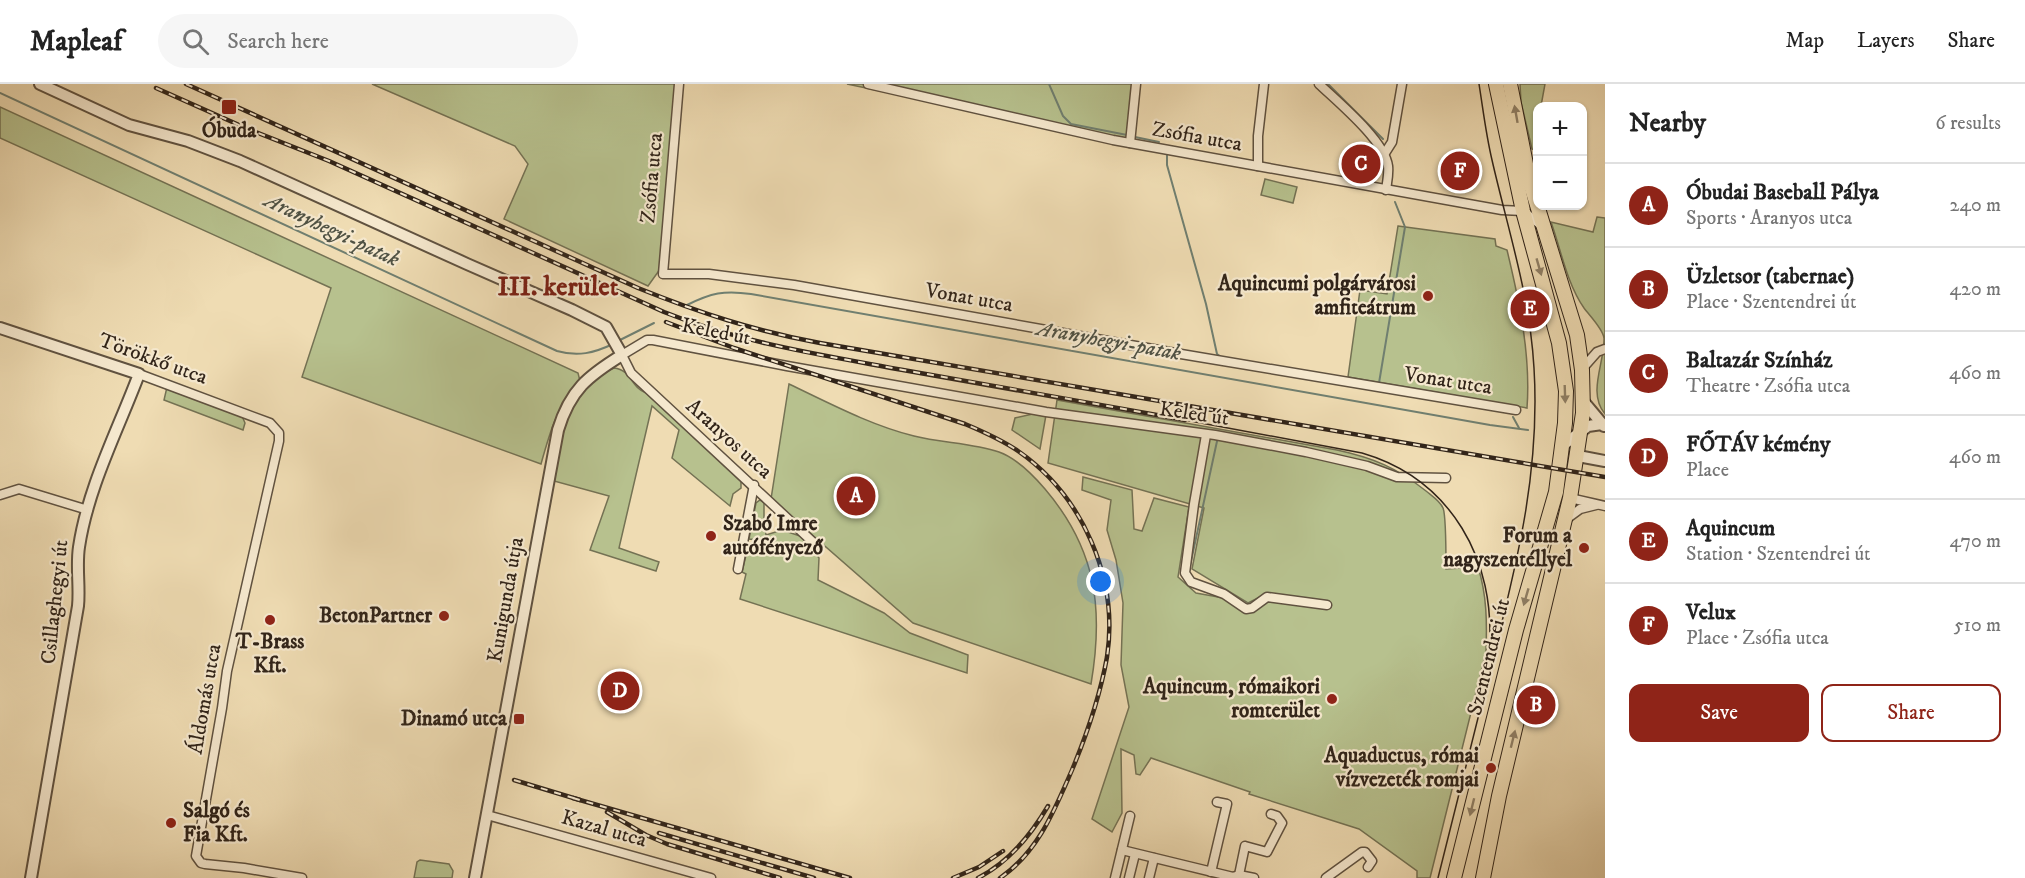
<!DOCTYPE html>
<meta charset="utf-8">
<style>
body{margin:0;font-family:"IM FELL DW Pica",serif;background:#f6f6f6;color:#222}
.controls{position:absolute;right:18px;top:18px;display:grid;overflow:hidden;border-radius:12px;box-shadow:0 2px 4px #0004}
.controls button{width:54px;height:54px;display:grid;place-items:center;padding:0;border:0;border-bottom:2px solid #e0e0e0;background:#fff;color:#222;font:30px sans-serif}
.you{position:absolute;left:1101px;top:498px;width:21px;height:21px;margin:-15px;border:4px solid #fff;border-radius:50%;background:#1a73e8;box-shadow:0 0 0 9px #1a73e833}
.badge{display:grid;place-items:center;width:39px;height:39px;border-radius:50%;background:#8f2418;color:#fff;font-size:20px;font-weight:700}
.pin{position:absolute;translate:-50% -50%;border:3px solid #fff;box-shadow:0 2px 6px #0006}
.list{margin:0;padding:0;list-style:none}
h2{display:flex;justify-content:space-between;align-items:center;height:78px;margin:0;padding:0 24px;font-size:26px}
h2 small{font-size:20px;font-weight:400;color:#767676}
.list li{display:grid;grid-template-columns:39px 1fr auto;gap:18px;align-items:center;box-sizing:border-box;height:84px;padding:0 24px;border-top:2px solid #e0e0e0}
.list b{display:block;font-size:22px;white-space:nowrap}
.list p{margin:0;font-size:20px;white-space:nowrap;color:#767676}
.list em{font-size:20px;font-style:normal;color:#767676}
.actions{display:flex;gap:12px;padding:18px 24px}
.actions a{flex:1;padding:14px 0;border:2px solid #8f2418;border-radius:12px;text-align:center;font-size:21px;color:#8f2418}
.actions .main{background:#8f2418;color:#fff}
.icon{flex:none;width:33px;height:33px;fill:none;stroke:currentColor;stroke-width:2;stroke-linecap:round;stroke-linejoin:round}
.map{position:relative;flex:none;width:1605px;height:794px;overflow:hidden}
header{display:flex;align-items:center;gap:36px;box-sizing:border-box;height:84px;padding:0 30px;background:#fff;border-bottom:2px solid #e0e0e0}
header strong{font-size:28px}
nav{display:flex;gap:33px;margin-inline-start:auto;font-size:21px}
.search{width:420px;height:54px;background:#f6f6f6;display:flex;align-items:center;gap:15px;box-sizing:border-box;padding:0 21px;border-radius:33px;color:#767676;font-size:22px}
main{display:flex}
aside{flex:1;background:#fff}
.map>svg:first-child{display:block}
</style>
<header>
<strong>Mapleaf</strong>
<div class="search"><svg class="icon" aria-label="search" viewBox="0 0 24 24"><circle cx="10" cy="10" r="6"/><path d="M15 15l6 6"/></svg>Search here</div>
<nav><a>Map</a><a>Layers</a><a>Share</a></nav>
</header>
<main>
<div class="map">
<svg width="1605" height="794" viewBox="0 0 1605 794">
<rect width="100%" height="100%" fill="#efdcb3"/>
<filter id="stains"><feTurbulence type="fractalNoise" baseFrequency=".00333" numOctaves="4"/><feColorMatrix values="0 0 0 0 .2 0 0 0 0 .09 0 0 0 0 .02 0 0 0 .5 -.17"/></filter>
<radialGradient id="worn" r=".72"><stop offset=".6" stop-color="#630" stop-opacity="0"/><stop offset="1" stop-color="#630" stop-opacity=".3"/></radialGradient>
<!-- green -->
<g fill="#b7c18e" stroke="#747254" stroke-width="1.5">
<polygon points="372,0 683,0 663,181 648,202 504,135 528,80 515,62"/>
<polygon points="847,0 1136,0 1130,59"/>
<polygon points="1520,0 1545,0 1541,22 1538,22 1537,67 1532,65 1521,18"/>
<path d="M0,23l578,266 2,8c-24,29 -29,47 -39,83l-239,-87 29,-89 -331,-150z"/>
<polygon points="1265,95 1297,103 1293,119 1261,111"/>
<path d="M1597,133l8,1v196c-18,-21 0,-52 -1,-76 -1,-9 -14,-22 -20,-30 -17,-24 -23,-58 -33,-86l42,10z"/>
<path d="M1398,142l97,13 1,7 11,4c12,50 24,105 20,158l-179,-31 12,-87 27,4z"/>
<path d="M614,284c18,2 16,19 32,25l95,87v8l-8,6 -3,12 -58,-48 7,-28 -27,-24 -33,142 40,14 -3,9 -66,-21 19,-54 -55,-15c8,-44 12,-94 60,-113z"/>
<path d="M789,300c40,19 81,41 125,52 28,7 58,7 85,16 17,6 34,23 46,37 51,60 59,119 46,195l-178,-61 -142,-124z"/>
<polygon points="167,303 242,332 245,339 243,346 164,316"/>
<path d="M1057,316l280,50c37,8 60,18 89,41 6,5 14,10 17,17 3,7 3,50 3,61l32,-2c9,28 9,56 8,85l-56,226h-13v-7l-58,-42 -110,-35 1,-2 -99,-34 -11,17 -4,-1 -2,-19 -13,-6 1,64 -10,19 -20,-13 37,-112 -8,-42 2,-62 -7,-43 -9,-30 4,-30 -29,-10 1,-13 49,13 2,39 8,2 12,-33 35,9 -11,70 18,16 22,4 3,-2 28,16 17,-17 -18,9 -56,-34 12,-61 -156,-45z"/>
<polygon points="1037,329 1046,331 1040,365 1012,346 1015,334"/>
<polygon points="760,416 764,418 764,436 766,451 782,446 800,452 810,462 819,474 818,496 884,529 910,549 968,571 967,589 740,515 746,490 742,488 747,467 758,467 759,456 749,455 756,419"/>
<polygon points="420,776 449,780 453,787 452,794 414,794 417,778"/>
</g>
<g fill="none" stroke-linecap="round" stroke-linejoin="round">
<!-- stream -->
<g stroke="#707f70" stroke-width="2">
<polyline points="1049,0 1063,32 1071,40 1127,51"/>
<polyline points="1328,0 1383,55"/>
<path d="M0,9l557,258c21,6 37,2 56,-7"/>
<polyline points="1135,53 1159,58"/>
<polyline points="1167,71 1167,81 1206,220 1217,270 1221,273"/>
<path d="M687,221c24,-12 37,-15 64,-11l739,131 38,5"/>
<polyline points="618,257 654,239"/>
<polyline points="1379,299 1405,143 1395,118"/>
<polyline points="1513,333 1519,344"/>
<polyline points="1190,482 1219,348"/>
</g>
<!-- minor casing -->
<g stroke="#605240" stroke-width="11">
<g id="minor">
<polyline points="679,0 663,190 709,190 794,201 1181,270 1516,326"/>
<polyline points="868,0 1113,56 1502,126 1523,127 1542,142"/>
<path d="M1319,0c19,18 66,57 69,82 1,8 -1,16 -2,24"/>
<polyline points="1130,59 1136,0"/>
<polyline points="1385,69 1392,58 1402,0"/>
<polyline points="1258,82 1258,52 1264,0"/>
<polyline points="1582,285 1597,268 1605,265"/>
<polyline points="139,290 270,339 279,349 279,357 227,587 222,624 196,772 201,779 205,780 244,784 302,794"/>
<polyline points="1206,351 1194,420 1185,489 1191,498 1224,510 1246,525 1252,524 1267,513 1327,521"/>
<polyline points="0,411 19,405 88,426"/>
<polyline points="1570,414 1605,422"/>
<polyline points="1565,436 1580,425 1596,421"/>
<polyline points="816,461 631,289 622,271 647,256 653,256 787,282 1046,328 1215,351 1306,368 1367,382 1397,393 1446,394"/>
<polyline points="738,485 754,401"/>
<polyline points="487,731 711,794"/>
<polyline points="1122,766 1233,793 1239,791 1254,794"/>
<polyline points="1211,788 1227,720 1217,718"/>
<polyline points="1239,791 1245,762 1267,768 1282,739 1277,732 1271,730"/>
<polyline points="1115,794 1130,732"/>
<polyline points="1129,794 1135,770"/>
<polyline points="1149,794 1154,774"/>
<polyline points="1326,794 1362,768 1365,768 1372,777 1368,783"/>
</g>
</g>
<!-- tertiary casing -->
<g stroke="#605240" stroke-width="14">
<g id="tertiary">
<path d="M40,0l89,41 59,16 52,20 227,103 105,46 34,17 16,28c-34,21 -52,35 -64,75l-83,448"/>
<path d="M0,244l139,46c-21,56 -51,113 -60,173 -3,19 1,40 -1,59l-47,272"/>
<polyline points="1583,317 1604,342"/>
<polyline points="1562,362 1588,342 1602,340"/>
<polyline points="1578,372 1605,377"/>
</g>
</g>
<!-- primary casing -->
<g stroke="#312419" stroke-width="16">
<g id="primary">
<polyline points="1454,794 1516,546 1556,408 1565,339 1566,307 1559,259 1523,127 1496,0"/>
<polyline points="1483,794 1499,712 1570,414 1583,329 1582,286 1577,251 1529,95 1510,0"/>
</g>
</g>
<!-- minor -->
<use href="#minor" stroke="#f5e8ce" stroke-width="8"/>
<!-- tertiary -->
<use href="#tertiary" stroke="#f5e8ce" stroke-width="10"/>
<!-- primary -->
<use href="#primary" stroke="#efdcb3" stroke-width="14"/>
<!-- tram -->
<g stroke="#312419" stroke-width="1.5">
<path d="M1185,336l177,33c89,26 135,108 127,198"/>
<path d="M1438,794c19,-76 38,-152 57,-228 24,-95 45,-183 39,-282 -4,-72 -26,-138 -42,-208 -6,-25 -9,-51 -13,-76"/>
</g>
<!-- rail casing -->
<g stroke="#312419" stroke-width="4.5">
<g id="rail">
<path d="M186,0l452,204c62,25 117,43 182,55l785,134"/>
<path d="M156,4l92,41 81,32 335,151c77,31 158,43 239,58 94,16 188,33 282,50"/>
<path d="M666,238l68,26 231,76c19,8 37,16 53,27 65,45 101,128 89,206 -7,39 -20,77 -35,113 -18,41 -34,82 -72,108"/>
<polyline points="514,696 580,716"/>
<polyline points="573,714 850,794"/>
<polyline points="607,728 646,751 667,760 780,794"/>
<polyline points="659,749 814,794"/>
<polyline points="953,794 979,783 1003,767"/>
<path d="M978,794c31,-16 53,-43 70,-72"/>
</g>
</g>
<!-- rail -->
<use href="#rail" stroke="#f5e8ce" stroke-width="2" stroke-dasharray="7" stroke-linecap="butt"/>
</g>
<!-- one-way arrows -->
<defs><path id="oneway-solid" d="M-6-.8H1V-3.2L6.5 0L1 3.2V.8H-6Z" transform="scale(1.5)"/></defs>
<g fill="#908066">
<use href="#oneway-solid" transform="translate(1516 30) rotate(-100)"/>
<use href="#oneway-solid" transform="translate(1539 183) rotate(74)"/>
<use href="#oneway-solid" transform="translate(1565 310) rotate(88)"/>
<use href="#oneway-solid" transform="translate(1526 513) rotate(106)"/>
<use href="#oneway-solid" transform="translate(1513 655) rotate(-76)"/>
<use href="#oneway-solid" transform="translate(1472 723) rotate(104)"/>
</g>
<!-- markers -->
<g fill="#8f2418" stroke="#f5e8ce" stroke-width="2">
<rect x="221" y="15" width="16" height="16" rx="3"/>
<circle cx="1428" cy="212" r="6"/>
<circle cx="711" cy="452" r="6"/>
<circle cx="1584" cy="464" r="6"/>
<circle cx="444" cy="532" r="6"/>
<circle cx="270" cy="536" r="6"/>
<circle cx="1332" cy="615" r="6"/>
<rect x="513" y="629" width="12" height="12" rx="3"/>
<circle cx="1491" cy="684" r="6"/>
<circle cx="171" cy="739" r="6"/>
</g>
<g text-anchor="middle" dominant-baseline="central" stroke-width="4.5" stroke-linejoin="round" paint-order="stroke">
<!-- poi labels -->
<g font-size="21" font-weight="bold" fill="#312419" stroke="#f5e8ce" text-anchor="end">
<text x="229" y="47" text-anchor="middle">Óbuda</text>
<text x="1416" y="200">Aquincumi polgárvárosi<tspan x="1416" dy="24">amfiteátrum</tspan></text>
<text x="723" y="440" text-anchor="start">Szabó Imre<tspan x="723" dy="24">autófényező</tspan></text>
<text x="1572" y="452">Forum a<tspan x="1572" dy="24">nagyszentéllyel</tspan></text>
<text x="432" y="532">BetonPartner</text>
<text x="270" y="558" text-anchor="middle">T-Brass<tspan x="270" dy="24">Kft.</tspan></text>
<text x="1320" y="603">Aquincum, rómaikori<tspan x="1320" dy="24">romterület</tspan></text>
<text x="507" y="635">Dinamó utca</text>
<text x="1479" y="672">Aquaductus, római<tspan x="1479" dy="24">vízvezeték romjai</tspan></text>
<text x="183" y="727" text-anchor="start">Salgó és<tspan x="183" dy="24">Fia Kft.</tspan></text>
</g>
<!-- street labels -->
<g font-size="21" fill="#312419" stroke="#f5e8ce">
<text transform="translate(1197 53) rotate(10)">Zsófia utca</text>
<text transform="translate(652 94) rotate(-85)">Zsófia utca</text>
<text transform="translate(969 214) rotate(10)">Vonat utca</text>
<text transform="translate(716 248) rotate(11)">Keled út</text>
<text transform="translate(153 275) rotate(20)">Törökkő utca</text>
<text transform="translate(1448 297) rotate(9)">Vonat utca</text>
<text transform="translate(1194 330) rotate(8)">Keled út</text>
<text transform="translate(729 355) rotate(42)">Aranyos utca</text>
<text transform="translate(506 516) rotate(-80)">Kunigunda útja</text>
<text transform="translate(55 518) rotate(-84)">Csillaghegyi út</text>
<text transform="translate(1489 573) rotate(-76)">Szentendrei út</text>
<text transform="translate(205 615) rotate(-80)">Áldomás utca</text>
<text transform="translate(604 745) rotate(16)">Kazal utca</text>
</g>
<!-- water labels -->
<g font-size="22" font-style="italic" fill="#505244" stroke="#f5e8ce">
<text transform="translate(332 146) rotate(25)">Aranyhegyi-patak</text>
<text transform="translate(1109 257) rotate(10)">Aranyhegyi-patak</text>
</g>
<!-- district labels -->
<g font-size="27" font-weight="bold" fill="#7a1f14" stroke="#f5e8ce">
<text x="558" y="203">III. kerület</text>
</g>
</g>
<rect width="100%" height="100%" filter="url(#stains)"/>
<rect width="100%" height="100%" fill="url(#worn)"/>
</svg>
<div class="controls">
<button>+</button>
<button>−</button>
</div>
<div class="you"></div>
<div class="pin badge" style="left:856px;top:412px">A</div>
<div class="pin badge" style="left:1536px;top:621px">B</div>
<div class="pin badge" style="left:1361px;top:80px">C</div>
<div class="pin badge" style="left:620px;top:607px">D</div>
<div class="pin badge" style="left:1530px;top:225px">E</div>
<div class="pin badge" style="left:1460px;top:87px">F</div>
</div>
<aside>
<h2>Nearby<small>6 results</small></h2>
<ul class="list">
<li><span class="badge">A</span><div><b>Óbudai Baseball Pálya</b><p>Sports · Aranyos utca</p></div><em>240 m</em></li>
<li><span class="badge">B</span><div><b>Üzletsor (tabernae)</b><p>Place · Szentendrei út</p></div><em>420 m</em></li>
<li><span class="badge">C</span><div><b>Baltazár Színház</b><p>Theatre · Zsófia utca</p></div><em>460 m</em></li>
<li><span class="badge">D</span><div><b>FŐTÁV kémény</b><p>Place</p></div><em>460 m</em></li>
<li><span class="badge">E</span><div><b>Aquincum</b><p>Station · Szentendrei út</p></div><em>470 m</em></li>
<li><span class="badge">F</span><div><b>Velux</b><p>Place · Zsófia utca</p></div><em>510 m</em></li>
</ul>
<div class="actions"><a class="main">Save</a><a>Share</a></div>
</aside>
</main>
